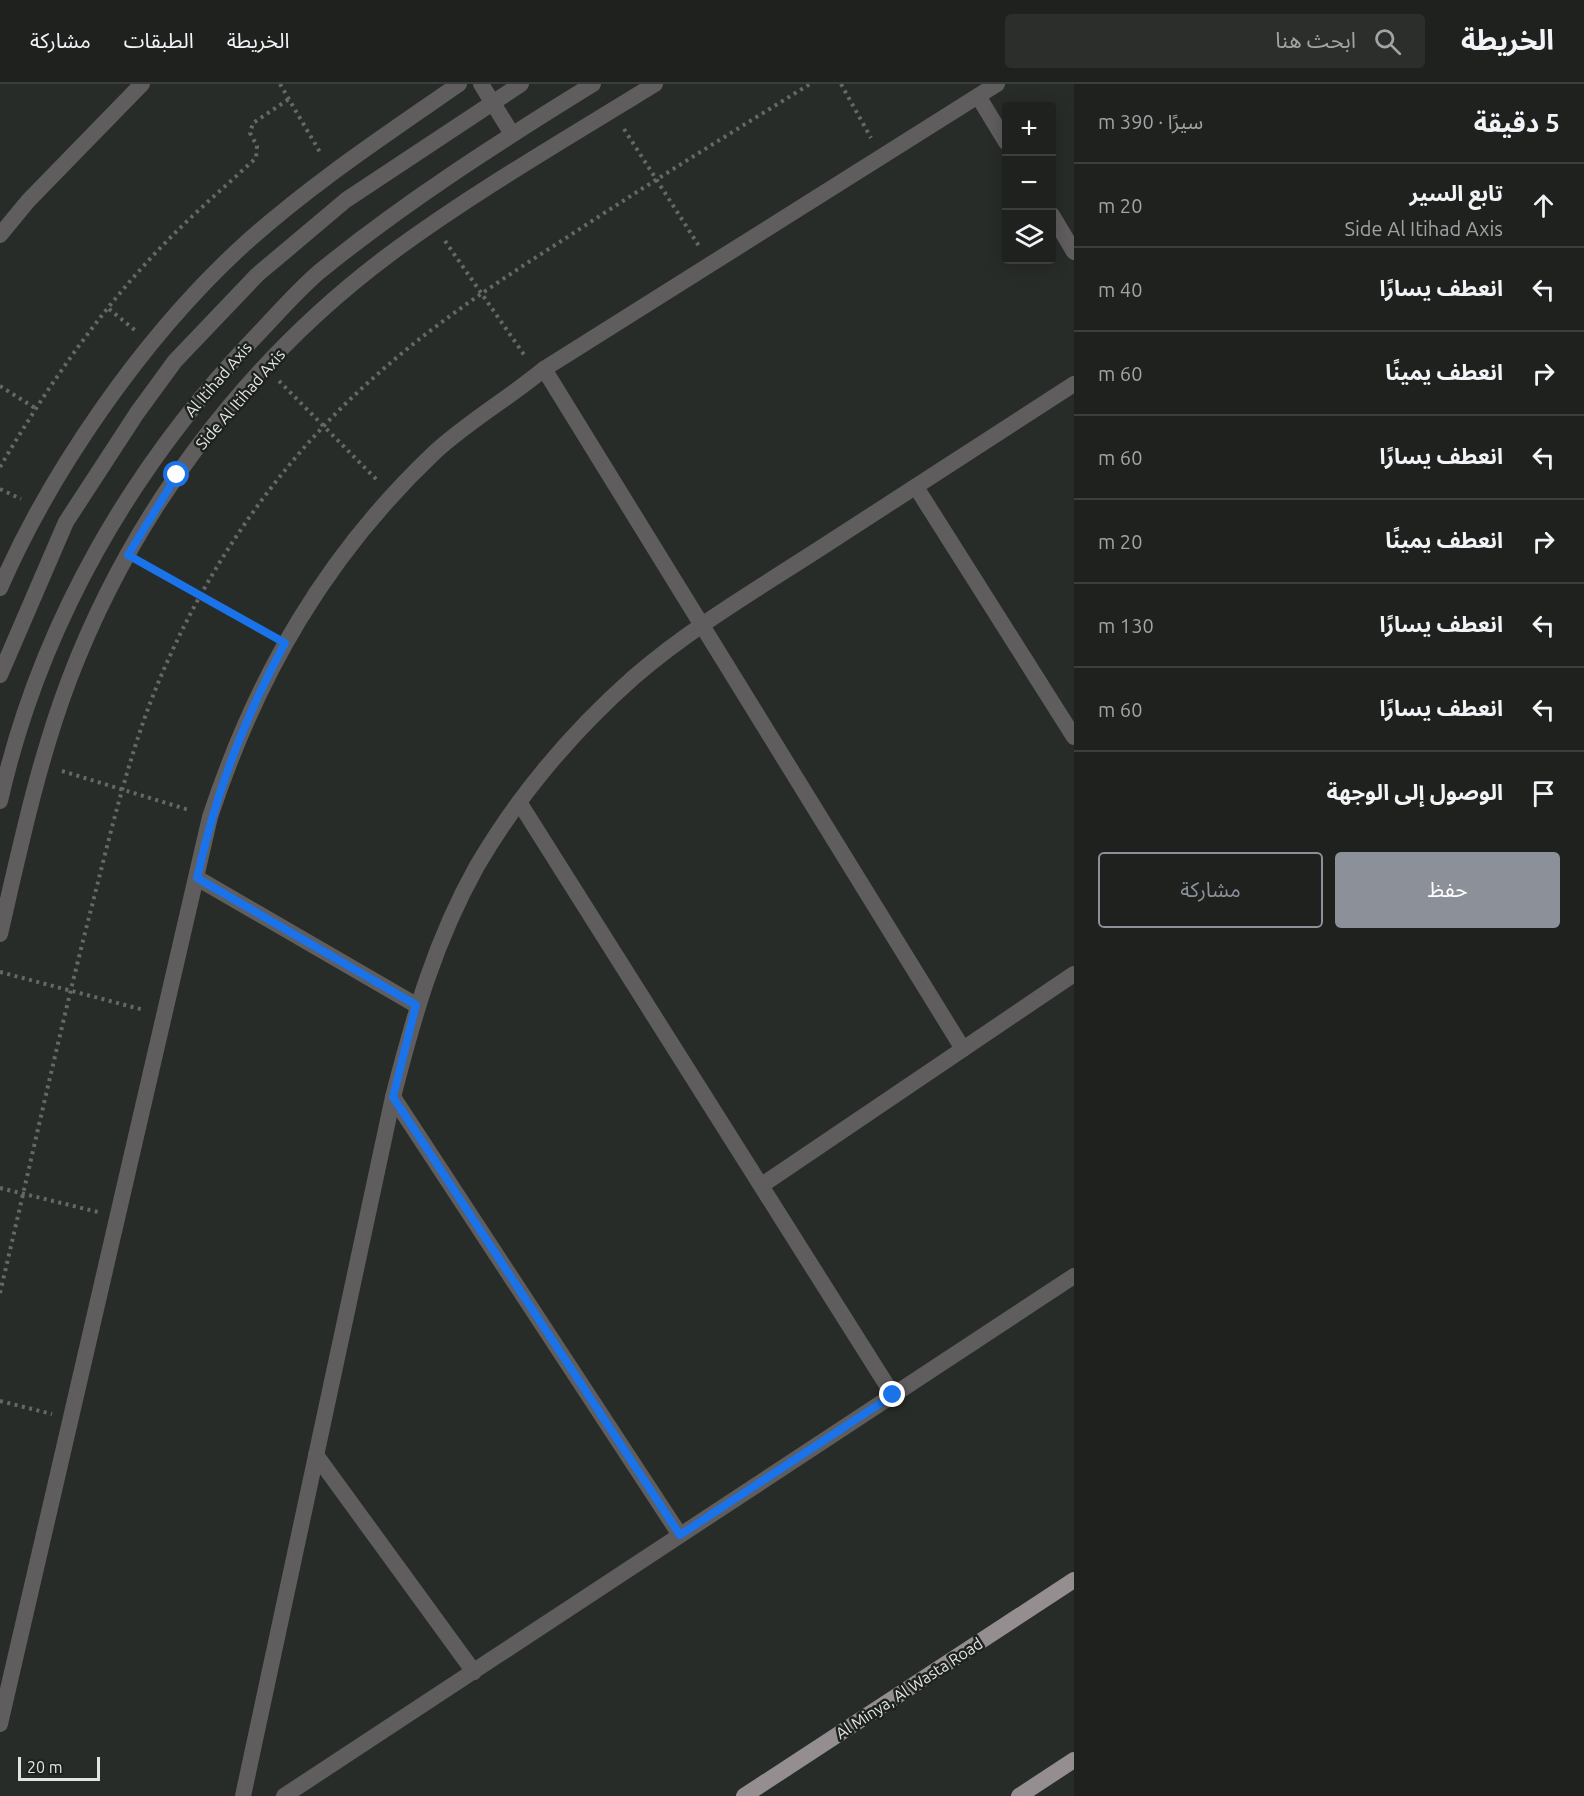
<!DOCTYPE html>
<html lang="ar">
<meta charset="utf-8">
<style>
body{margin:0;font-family:Ubuntu,"Noto Sans Arabic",sans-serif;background:#2b2e2b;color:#f1f3f6;direction:rtl}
.controls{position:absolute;right:18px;top:18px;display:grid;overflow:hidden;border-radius:6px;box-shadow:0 3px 15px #0003}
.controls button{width:54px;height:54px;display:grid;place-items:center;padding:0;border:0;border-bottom:2px solid #3c3e3c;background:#1e211e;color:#f1f3f6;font:30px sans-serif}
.scale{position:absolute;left:18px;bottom:15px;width:82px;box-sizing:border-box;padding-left:6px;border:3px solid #e3e5e3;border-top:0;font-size:16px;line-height:21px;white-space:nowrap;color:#e3e5e3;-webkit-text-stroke:4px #1e221f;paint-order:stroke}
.stop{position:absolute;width:18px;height:18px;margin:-14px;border:4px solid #1a73e8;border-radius:50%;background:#fff}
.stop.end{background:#1a73e8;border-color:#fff;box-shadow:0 2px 6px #0008}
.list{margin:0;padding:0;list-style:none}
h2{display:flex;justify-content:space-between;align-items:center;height:78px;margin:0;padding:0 24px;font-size:26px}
h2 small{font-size:20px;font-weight:400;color:#a1a3a4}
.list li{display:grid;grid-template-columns:39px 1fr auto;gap:18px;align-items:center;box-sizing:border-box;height:84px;padding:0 24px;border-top:2px solid #3c3e3c}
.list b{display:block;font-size:22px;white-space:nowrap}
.list p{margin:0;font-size:20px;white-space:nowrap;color:#a1a3a4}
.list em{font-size:20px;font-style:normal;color:#a1a3a4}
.actions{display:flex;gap:12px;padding:18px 24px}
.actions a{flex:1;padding:14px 0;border:2px solid #8c9099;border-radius:6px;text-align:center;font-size:21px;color:#8c9099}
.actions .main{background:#8c9099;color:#fff}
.icon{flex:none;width:33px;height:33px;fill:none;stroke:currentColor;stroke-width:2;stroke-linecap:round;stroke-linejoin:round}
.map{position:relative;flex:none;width:1074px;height:1712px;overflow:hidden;direction:ltr}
header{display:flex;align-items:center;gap:36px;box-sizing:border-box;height:84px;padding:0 30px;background:#1e211e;border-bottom:2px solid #3c3e3c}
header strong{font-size:28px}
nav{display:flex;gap:33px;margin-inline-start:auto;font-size:21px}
.search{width:420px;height:54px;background:#2b2e2b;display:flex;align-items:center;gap:15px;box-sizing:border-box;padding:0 21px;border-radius:6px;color:#a1a3a4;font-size:22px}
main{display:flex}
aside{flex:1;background:#1e211e}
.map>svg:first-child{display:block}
</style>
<header>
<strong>الخريطة</strong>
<div class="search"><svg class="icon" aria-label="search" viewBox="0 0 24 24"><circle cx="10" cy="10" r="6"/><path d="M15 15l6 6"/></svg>ابحث هنا</div>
<nav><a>الخريطة</a><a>الطبقات</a><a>مشاركة</a></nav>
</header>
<main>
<aside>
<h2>5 دقيقة<small>سيرًا · 390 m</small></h2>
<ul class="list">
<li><svg class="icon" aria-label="ahead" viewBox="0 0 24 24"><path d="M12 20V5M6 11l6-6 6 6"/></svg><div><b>تابع السير</b><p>Side Al Itihad Axis</p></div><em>20 m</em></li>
<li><svg class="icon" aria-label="left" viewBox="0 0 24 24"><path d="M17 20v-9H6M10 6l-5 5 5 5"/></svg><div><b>انعطف يسارًا</b></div><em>40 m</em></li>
<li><svg class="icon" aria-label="right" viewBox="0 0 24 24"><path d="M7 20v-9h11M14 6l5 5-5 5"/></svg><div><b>انعطف يمينًا</b></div><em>60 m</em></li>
<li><svg class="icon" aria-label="left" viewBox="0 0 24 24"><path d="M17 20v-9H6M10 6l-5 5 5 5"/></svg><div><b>انعطف يسارًا</b></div><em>60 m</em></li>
<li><svg class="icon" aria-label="right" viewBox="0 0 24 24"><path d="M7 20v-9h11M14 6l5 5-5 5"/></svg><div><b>انعطف يمينًا</b></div><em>20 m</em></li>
<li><svg class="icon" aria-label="left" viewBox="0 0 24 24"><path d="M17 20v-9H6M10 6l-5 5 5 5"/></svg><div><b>انعطف يسارًا</b></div><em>130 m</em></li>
<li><svg class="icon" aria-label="left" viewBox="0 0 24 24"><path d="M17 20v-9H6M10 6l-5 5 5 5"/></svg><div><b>انعطف يسارًا</b></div><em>60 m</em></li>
<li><svg class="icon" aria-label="arrive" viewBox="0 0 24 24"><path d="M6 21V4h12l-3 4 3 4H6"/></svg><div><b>الوصول إلى الوجهة</b></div></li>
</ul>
<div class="actions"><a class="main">حفظ</a><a>مشاركة</a></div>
</aside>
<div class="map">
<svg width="1074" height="1712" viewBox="0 0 1074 1712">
<rect width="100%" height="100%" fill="#282c28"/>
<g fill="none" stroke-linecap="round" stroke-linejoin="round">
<!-- path -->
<g stroke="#656865" stroke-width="4" stroke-dasharray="3 4.5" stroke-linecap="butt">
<polyline points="280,0 321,70"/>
<polyline points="841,0 871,54"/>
<polyline points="624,45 699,162"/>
<polyline points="445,157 525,272"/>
<polyline points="109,225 136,247"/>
<polyline points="279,297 377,396"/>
<polyline points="0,302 35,324"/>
<path d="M0,383c49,-83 106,-166 175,-234 26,-26 54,-50 81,-75l1,-12 -7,-13 3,-10 36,-24"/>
<polyline points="0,405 21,415"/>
<polyline points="147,481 269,550"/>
<polyline points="62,687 189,726"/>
<polyline points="0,888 144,926"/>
<polyline points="0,1104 98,1128"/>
<path d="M0,1209c29,-123 56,-246 87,-368 18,-69 34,-140 58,-208 45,-125 125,-247 225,-336 61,-56 129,-100 199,-145 79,-52 160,-102 241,-152"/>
<polyline points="0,1317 52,1330"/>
</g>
<!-- minor -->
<g stroke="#605d5e" stroke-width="16">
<polyline points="481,0 512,50"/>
<polyline points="978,12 1006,58"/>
<polyline points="1052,131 1074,168"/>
<polyline points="0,151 28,117 142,0"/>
<polyline points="544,285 963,965"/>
<polyline points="916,403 1074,653"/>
<path d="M0,504c52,-119 142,-248 237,-337 68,-63 147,-115 222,-167"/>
<polyline points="519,718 893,1311"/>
<polyline points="197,794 416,921"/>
<path d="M0,850c20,-86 38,-172 69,-254 64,-168 177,-319 321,-426 84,-62 176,-115 265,-170"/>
<polyline points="393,1013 680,1451"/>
<polyline points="762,1101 1074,890"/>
<polyline points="316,1371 474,1588"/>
<path d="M0,1640l210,-907c47,-142 116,-262 225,-365 34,-31 74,-54 109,-83l453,-285"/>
<path d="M243,1712l150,-699c21,-82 42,-156 84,-231 41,-70 96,-135 157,-189 60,-52 132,-93 199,-137 80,-52 161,-104 241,-156"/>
<polyline points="284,1712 1074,1192"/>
</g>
<!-- tertiary -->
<g stroke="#605d5e" stroke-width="16">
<polyline points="0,591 66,438 137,329 175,277 257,191 346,116 521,0"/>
<path d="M0,717c40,-177 133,-337 258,-467 20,-21 39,-43 61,-62 86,-70 180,-130 274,-188"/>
</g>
<!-- primary -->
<g stroke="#958e90" stroke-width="16">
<polyline points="744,1712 1074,1496"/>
<polyline points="1019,1712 1074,1676"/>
</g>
</g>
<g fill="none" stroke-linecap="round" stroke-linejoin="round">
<!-- route -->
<path stroke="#1a73e8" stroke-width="8" d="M177,391l-49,80 157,88c-42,78 -69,149 -88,235l219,127 -23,92 287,438 213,-140"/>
</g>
<g text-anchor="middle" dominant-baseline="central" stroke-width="5" stroke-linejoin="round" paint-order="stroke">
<!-- street labels -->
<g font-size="16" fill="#e3e5e3" stroke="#1e221f">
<text transform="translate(218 295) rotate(-49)">Al Itihad Axis</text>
<text transform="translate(240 315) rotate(-49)">Side Al Itihad Axis</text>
<text transform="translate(909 1604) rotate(-33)">Al Minya, Al Wasta Road</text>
</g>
</g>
</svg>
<div class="controls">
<button>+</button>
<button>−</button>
<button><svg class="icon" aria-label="layers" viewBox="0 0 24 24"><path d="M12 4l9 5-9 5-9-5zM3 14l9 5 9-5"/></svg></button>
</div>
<div class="scale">20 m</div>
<div class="stop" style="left:177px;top:391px"></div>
<div class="stop end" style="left:893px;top:1311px"></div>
</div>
</main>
